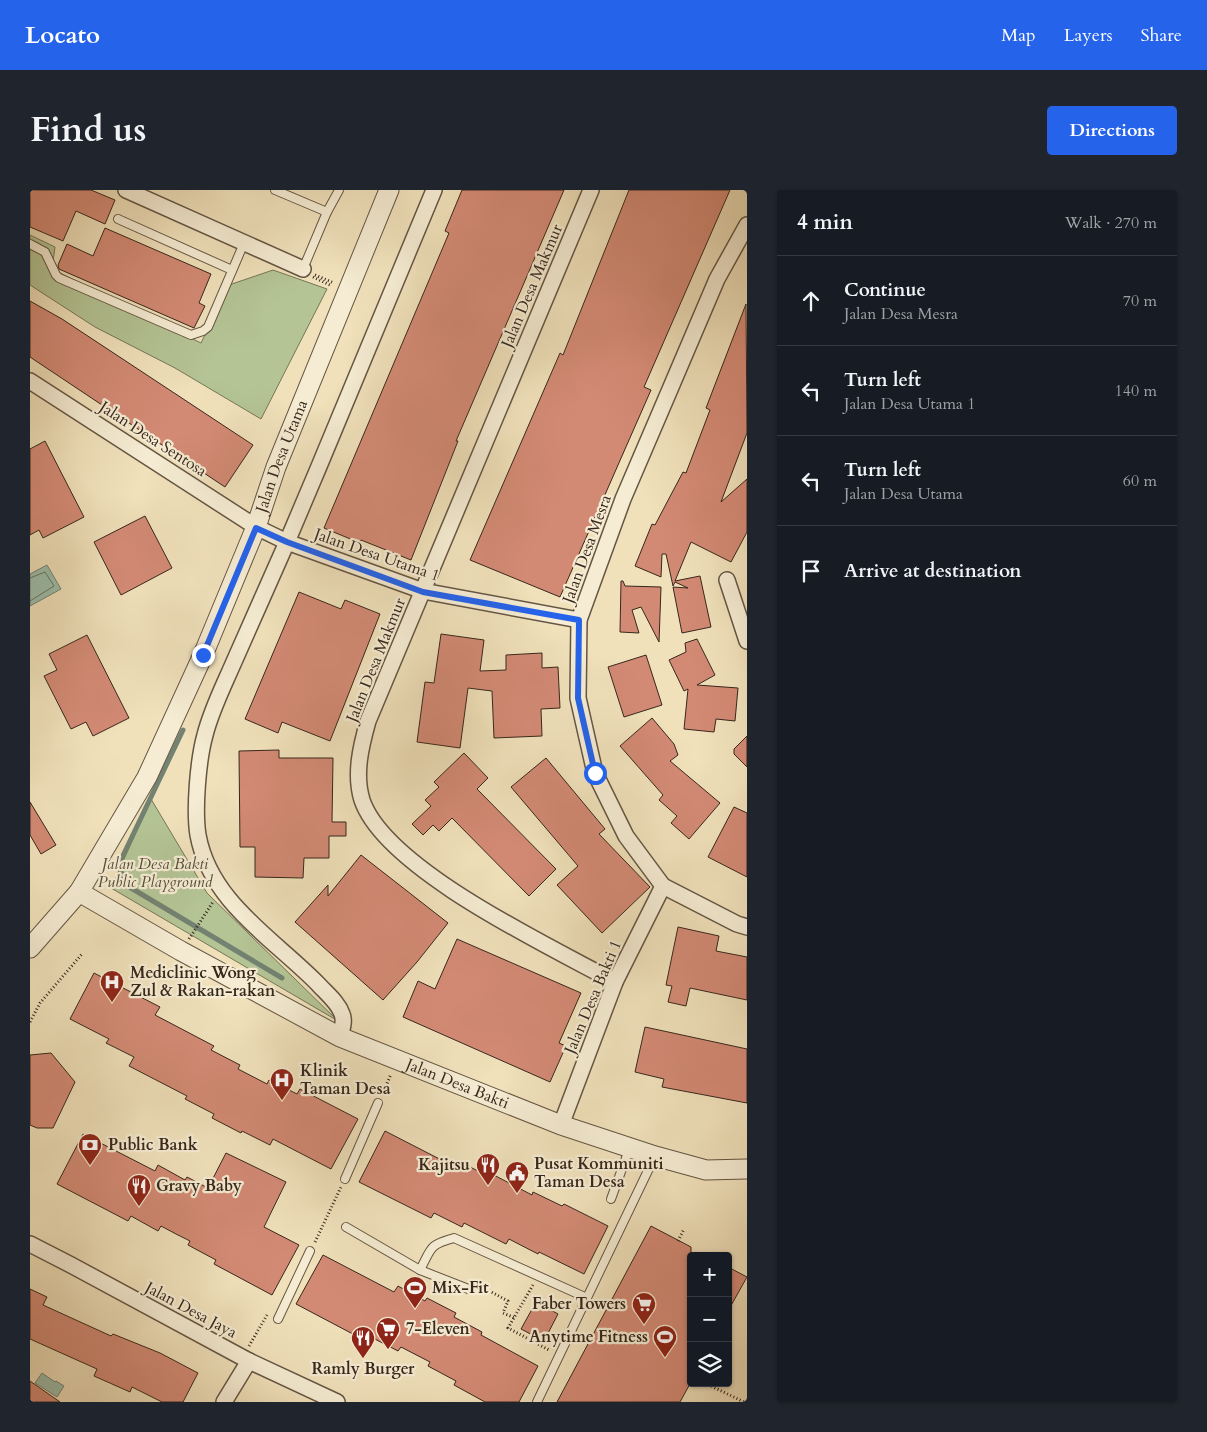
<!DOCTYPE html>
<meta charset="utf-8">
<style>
body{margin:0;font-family:Cardo,serif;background:#20242c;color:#f1f3f6}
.controls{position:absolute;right:15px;bottom:15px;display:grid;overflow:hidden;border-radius:5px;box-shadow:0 1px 4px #0004}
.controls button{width:45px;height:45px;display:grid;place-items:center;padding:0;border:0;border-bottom:1px solid #363941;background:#171b24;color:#f1f3f6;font:25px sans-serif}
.stop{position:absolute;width:15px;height:15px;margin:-11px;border:4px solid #2563eb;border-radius:50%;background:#fff}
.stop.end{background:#2563eb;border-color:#fff;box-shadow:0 1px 5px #0008}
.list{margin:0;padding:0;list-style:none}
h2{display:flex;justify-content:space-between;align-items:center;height:65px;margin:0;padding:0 20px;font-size:21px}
h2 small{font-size:16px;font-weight:400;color:#9ea1a6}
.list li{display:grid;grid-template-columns:32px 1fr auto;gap:15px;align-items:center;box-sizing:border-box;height:90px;padding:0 20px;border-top:1px solid #363941}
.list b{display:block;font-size:19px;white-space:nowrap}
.list p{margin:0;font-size:16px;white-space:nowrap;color:#9ea1a6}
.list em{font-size:16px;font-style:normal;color:#9ea1a6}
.icon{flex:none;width:28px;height:28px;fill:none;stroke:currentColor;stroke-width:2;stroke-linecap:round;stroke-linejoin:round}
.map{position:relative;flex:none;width:717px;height:1212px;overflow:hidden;border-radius:5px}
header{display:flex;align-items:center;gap:30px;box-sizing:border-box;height:70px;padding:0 25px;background:#2563eb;color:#fff}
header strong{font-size:24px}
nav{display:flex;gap:28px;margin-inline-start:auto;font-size:18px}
.intro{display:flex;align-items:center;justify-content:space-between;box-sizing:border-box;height:120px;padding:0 30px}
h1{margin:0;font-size:35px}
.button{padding:12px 22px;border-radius:5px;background:#2563eb;color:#fff;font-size:18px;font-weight:700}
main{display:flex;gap:30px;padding:0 30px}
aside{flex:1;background:#171b24;border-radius:5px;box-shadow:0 1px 4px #0004}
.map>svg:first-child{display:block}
</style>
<header>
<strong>Locato</strong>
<nav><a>Map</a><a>Layers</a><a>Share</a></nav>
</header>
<div class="intro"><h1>Find us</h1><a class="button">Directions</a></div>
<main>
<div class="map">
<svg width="717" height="1212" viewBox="0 0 717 1212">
<rect width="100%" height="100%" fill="#f0e1bb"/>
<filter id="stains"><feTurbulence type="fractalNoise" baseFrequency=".004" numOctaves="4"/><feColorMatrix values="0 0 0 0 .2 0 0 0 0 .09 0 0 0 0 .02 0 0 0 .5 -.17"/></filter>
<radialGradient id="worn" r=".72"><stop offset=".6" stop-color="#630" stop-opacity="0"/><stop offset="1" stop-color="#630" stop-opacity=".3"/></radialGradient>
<!-- green -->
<g fill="#b4c495" stroke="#767658">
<polygon points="0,45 25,57 22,79 171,153 199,95 243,80 297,99 231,229 145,178 65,137 0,95"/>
<polygon points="121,609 177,703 308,831 81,698"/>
</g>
<!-- water -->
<g fill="#9bbeaa" stroke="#738271">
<polygon points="17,375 31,399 0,416 0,384"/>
<polygon points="12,1183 25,1192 26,1191 34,1196 27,1207 5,1193"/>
</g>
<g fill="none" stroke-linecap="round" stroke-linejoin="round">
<!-- shore -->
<polyline stroke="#697262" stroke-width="1" points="0,388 15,382 24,396 0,411"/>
<!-- stream -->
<polyline stroke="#738271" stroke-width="5" points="153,540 89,674 96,695 252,788"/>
</g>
<!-- building -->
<g fill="#d38a75" stroke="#37271b">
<polygon points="0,0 61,0 85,10 75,34 46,21 33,51 0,37"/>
<polygon points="432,0 534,0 426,251 428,251 381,370 331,350 330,353 294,338 419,43 415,41"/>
<polygon points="599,0 700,0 614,197 621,200 530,407 440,370 530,163 533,165"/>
<polygon points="75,38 181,84 169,113 175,116 164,138 29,79 28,75 37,54 63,66"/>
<polygon points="0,111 32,129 223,255 195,297 0,167"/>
<polygon points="716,114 717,243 691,312 717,289 717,342 701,372 661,352 645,391 670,386 681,437 652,443 643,397 658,398 645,392 643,396 636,364 632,364 631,387 605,376 622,334 625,335 653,282 656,283 680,220 676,218"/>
<polygon points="15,251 54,327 13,348 9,340 0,345 0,259"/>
<polygon points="115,326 142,378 91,405 64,352"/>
<polygon points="591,391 593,391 595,396 631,397 629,452 611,417 602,420 609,443 590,442"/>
<polygon points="269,402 311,419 315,410 350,424 300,551 252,532 248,543 215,529"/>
<polygon points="411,444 454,450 450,481 476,480 476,465 512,463 512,478 528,477 530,518 511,519 512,546 464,548 462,501 438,498 430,558 387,552 395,492 404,493"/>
<polygon points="57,445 99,528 63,546 56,532 41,539 14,486 27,480 19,464"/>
<polygon points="667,449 685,485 667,495 708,498 705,531 686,529 684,542 654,539 658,499 654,501 639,470 656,462 655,453"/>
<polygon points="616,465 632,515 594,527 578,477"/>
<polygon points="622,528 644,554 648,565 640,571 690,613 659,649 641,633 647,626 629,610 633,605 590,556"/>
<polygon points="717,546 717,577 704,564 704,559"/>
<polygon points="249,560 249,568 303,568 302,632 316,632 316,646 299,646 299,668 274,668 273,688 225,687 225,657 210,657 209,561"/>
<polygon points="434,563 458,588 447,599 526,679 499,706 422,628 409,641 403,635 393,645 382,634 401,616 395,610 409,597 404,592"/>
<polygon points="516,568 575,639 569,644 620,697 572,743 527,695 548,676 481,597"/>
<polygon points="0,612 26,655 11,664 0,645"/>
<polygon points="704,617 717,623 717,687 678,667"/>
<polygon points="331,665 418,733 387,772 353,810 265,732 298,695 298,706"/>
<polygon points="648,737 689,746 686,761 717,767 717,810 660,798 656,816 638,812 642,796 636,795"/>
<polygon points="427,749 551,803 529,853 536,856 520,892 373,827 388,791 405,799"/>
<polygon points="64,783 130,817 125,825 184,856 181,860 210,875 208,879 237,894 239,890 267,904 270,899 328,929 301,979 243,949 240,955 212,941 211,943 182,928 184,924 155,909 157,906 99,876 104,867 76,853 79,849 40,829"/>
<polygon points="615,837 717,859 717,913 632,897 634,889 605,882"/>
<polygon points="21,863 45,892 23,938 7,938 0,935 0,865"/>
<polygon points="355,941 427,978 430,972 458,986 460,983 502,1005 503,1002 532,1016 534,1014 578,1036 554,1084 509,1062 508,1064 479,1049 476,1054 434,1033 432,1037 404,1023 401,1028 329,992"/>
<polygon points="53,944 125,981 128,975 155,990 157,987 178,998 196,963 256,992 234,1037 269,1055 242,1105 184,1074 186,1070 158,1055 160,1051 146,1044 131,1036 128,1041 101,1026 98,1031 27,994"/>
<polygon points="621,1036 661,1057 661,1192 650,1212 527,1212"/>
<polygon points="293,1065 364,1102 368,1096 395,1111 397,1108 426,1123 424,1127 452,1142 451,1145 508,1176 489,1212 455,1212 424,1195 426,1191 398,1176 400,1172 371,1157 368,1161 341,1147 338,1152 266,1114"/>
<polygon points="698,1077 717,1087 698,1121"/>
<polygon points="0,1099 17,1107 13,1115 81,1146 83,1144 130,1163 168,1183 153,1212 132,1212 102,1197 100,1202 64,1186 67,1179 0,1149"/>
<polygon points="506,1112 528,1124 514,1151 491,1139"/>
<polygon points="0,1191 30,1212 0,1212"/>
</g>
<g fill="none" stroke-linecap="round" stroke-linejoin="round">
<!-- service casing -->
<g stroke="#655643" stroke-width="10">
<g id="service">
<polyline points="245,0 297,22 273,79"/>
<polyline points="297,22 309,0"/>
<polyline points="88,29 202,80"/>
<polyline points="0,54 15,62 26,85 29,88 161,145 173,141 178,137 214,53"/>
<polyline points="315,989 348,913"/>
<polyline points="581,1009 600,957"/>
<polyline points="316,1037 390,1080 441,1100"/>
<path d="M390,1080c12,-23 9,-25 34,-32l133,60"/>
<polyline points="248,1129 280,1061"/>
<polyline points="507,1212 625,966"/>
</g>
</g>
<!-- minor casing -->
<g stroke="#655643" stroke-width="18">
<g id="minor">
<polyline points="96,0 273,79"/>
<path d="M561,0l-223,531c-7,25 -14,53 -6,79 23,69 189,147 253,182"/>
<polyline points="717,35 687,89 638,204 593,309 549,430 548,508 565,583 596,646 633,696 707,734 717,737"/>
<polyline points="0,191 226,337 257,352 393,401 549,430"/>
<polyline points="697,390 717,451"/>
<path d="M310,847c2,-8 5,-16 2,-23 -4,-12 -16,-21 -24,-30 -44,-45 -108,-82 -120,-149 -4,-25 0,-75 7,-100 6,-24 18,-48 28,-71 18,-41 36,-81 54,-122 50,-117 98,-235 147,-352"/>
<polyline points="531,935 585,792 633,696"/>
<polyline points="0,1054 41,1075 219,1171 307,1212"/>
<polyline points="194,1212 219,1171"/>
</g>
</g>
<!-- tertiary casing -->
<g stroke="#655643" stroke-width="21">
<g id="tertiary">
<path id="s1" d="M49,702l102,59 159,86 221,88 94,31 51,14 41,-1"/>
<path id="s2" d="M0,758l49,-56 68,-115 56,-122 53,-128 20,-60 113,-277"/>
</g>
</g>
<!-- path -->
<g stroke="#37271b" stroke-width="3" stroke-dasharray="1 2.5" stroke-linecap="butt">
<polyline points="285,85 304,93"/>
<polyline points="283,87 302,96"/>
<polyline points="159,749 183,712"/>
<polyline points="0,832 10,813 52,764"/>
<polyline points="353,903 361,884"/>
<polyline points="648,1051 654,1039"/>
<polyline points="285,1052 311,997"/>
<polyline points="503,1095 478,1138 519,1160"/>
<polyline points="449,1099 454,1098 478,1111 473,1123 485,1128"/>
<polyline points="219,1156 237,1125"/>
<polyline points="675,1193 714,1212"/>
</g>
<!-- service -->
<use href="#service" stroke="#f5ecd3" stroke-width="8"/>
<!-- minor -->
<use href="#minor" stroke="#f5ecd3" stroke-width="15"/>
<!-- tertiary -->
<use href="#tertiary" stroke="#f5ecd3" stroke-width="19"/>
</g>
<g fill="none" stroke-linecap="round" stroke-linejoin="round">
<!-- route -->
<polyline stroke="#2563eb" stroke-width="6" points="173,465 226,338 257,352 393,402 549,430 548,508 565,583"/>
</g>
<!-- icons -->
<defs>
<g id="hospital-pin" transform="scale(1.25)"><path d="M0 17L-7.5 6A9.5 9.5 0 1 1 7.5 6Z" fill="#8f2418" stroke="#f5ecd3"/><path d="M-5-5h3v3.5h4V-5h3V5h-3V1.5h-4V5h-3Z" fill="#fff"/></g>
<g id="bank-pin" transform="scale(1.25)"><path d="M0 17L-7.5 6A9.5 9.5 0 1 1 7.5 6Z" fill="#8f2418" stroke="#f5ecd3"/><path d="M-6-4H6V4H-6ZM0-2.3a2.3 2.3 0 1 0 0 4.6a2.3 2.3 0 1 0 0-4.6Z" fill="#fff"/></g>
<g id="restaurant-pin" transform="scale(1.25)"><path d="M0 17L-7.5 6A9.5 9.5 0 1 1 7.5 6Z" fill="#8f2418" stroke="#f5ecd3"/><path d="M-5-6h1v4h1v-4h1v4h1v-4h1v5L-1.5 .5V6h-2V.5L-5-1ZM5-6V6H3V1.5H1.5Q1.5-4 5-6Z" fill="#fff"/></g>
<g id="civic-pin" transform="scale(1.25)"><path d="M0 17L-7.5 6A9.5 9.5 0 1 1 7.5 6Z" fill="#8f2418" stroke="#f5ecd3"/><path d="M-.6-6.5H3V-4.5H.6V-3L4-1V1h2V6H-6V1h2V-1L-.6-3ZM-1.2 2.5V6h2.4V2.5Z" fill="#fff"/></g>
<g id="stadium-pin" transform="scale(1.25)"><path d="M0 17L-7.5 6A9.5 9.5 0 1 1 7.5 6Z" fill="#8f2418" stroke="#f5ecd3"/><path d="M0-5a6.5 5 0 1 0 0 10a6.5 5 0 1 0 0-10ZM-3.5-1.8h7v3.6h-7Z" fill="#fff"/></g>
<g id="supermarket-pin" transform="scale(1.25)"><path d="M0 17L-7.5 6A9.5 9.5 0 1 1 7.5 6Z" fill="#8f2418" stroke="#f5ecd3"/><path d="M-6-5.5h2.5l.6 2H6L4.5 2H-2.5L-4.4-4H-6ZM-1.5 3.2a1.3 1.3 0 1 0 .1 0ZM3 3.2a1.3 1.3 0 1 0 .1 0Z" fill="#fff"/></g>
</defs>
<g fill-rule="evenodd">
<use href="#hospital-pin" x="82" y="792"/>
<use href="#hospital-pin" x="252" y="890"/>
<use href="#bank-pin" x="60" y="955"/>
<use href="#restaurant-pin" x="458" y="975"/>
<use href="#civic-pin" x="487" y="983"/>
<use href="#restaurant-pin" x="109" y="996"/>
<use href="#stadium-pin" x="385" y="1098"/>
<use href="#supermarket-pin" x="614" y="1114"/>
<use href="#supermarket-pin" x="358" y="1139"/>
<use href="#stadium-pin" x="635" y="1147"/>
<use href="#restaurant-pin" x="333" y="1148"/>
</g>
<g text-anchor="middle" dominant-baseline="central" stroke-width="4.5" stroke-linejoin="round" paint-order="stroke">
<!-- street labels -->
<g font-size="16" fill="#37271b" stroke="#f5ecd3">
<text transform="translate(502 96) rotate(-67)">Jalan Desa Makmur</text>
<text transform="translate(123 249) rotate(33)">Jalan Desa Sentosa</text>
<text stroke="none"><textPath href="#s2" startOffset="556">Jalan Desa Utama</textPath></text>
<text transform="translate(557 359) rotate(-70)">Jalan Desa Mesra</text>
<text transform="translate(347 365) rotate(19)">Jalan Desa Utama 1</text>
<text transform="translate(346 470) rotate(-68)">Jalan Desa Makmur</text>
<text transform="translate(563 807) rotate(-67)">Jalan Desa Bakti 1</text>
<text stroke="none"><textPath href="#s1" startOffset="425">Jalan Desa Bakti</textPath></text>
<text transform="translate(161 1120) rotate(28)">Jalan Desa Jaya</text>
</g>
<!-- park labels -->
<g font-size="16" font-style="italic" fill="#564e3a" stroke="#f5ecd3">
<text x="125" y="674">Jalan Desa Bakti<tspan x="125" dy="18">Public Playground</tspan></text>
</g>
<!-- poi labels -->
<g font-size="16" font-weight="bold" fill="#37271b" stroke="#f5ecd3" text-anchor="start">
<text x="100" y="783">Mediclinic Wong<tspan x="100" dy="18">Zul &amp; Rakan-rakan</tspan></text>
<text x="270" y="881">Klinik<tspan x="270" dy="18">Taman Desa</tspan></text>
<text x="78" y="955">Public Bank</text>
<text x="504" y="974">Pusat Kommuniti<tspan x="504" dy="18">Taman Desa</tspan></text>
<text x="440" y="975" text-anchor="end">Kajitsu</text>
<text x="126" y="996">Gravy Baby</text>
<text x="402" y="1098">Mix-Fit</text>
<text x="596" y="1114" text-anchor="end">Faber Towers</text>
<text x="376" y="1139">7-Eleven</text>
<text x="618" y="1147" text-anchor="end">Anytime Fitness</text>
<text x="333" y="1179" text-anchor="middle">Ramly Burger</text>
</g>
</g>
<rect width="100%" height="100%" filter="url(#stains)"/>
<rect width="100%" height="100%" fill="url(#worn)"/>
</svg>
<div class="controls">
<button>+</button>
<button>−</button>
<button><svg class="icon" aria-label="layers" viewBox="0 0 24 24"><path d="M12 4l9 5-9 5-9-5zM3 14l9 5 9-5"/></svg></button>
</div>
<div class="stop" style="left:565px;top:583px"></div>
<div class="stop end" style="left:173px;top:465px"></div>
</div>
<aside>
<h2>4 min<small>Walk · 270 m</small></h2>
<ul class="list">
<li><svg class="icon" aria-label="ahead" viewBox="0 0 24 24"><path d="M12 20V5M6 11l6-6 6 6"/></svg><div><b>Continue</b><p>Jalan Desa Mesra</p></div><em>70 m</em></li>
<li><svg class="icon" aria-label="left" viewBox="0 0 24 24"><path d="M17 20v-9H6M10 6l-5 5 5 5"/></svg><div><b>Turn left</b><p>Jalan Desa Utama 1</p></div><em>140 m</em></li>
<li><svg class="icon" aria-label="left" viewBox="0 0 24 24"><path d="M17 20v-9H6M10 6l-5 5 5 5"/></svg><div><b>Turn left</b><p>Jalan Desa Utama</p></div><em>60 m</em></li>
<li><svg class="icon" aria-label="arrive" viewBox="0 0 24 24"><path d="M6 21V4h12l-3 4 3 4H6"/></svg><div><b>Arrive at destination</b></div></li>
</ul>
</aside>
</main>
